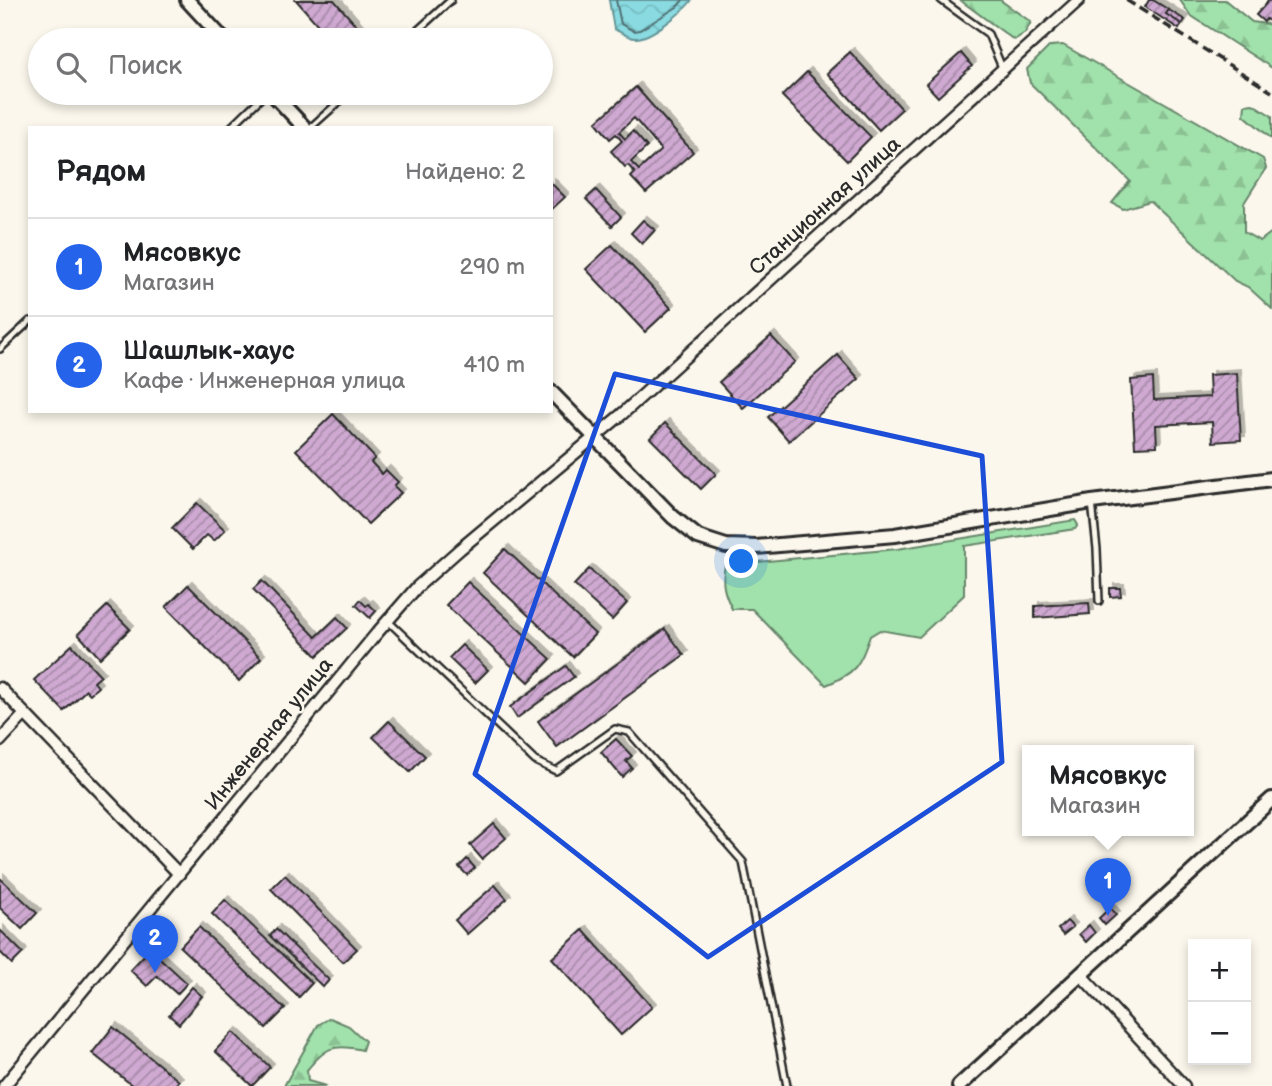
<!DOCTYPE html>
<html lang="ru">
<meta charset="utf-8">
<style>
body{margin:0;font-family:"Balsamiq Sans",sans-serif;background:#f2f2f2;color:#202124}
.controls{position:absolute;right:21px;bottom:21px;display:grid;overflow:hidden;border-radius:0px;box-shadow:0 4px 10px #0003}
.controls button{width:63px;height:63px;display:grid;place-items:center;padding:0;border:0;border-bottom:2px solid #e0e0e0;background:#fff;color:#202124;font:35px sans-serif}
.you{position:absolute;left:742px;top:562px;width:24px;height:24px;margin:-18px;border:5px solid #fff;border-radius:50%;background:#1a73e8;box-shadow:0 0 0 10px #1a73e833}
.badge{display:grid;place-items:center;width:46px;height:46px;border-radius:50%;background:#2563eb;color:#fff;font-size:23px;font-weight:700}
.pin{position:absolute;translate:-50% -58px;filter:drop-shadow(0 2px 4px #0008)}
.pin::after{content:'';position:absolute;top:37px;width:24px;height:21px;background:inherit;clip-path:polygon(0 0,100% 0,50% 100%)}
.popup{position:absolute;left:1022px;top:745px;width:172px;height:91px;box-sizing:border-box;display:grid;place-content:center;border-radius:0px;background:#fff;filter:drop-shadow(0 2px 5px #0005);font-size:23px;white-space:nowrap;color:#757577}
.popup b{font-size:26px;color:#202124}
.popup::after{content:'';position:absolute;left:50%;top:100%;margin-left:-14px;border:14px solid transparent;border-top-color:#fff}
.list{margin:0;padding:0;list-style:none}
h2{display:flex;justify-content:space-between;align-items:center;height:91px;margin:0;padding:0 28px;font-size:30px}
h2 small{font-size:23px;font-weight:400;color:#757577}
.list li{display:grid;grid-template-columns:46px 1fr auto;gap:21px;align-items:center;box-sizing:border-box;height:98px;padding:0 28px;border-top:2px solid #e0e0e0}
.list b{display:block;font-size:26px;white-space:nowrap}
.list p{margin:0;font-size:23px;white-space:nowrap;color:#757577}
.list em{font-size:23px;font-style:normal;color:#757577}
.icon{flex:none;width:38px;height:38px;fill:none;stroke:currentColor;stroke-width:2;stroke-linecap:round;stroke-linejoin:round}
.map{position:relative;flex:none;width:1272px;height:1086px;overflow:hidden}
.search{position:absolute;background:#fff;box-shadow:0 4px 10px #0003;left:28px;top:28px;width:525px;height:77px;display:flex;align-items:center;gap:18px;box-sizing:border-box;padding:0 24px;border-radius:38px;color:#757577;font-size:26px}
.panel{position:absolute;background:#fff;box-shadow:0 4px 10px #0003;left:28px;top:126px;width:525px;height:287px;border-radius:0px}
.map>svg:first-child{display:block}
</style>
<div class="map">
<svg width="1272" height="1086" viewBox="0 0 1272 1086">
<defs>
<pattern id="forest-firs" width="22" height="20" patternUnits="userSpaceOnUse" patternTransform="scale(1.75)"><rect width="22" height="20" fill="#a1e1ab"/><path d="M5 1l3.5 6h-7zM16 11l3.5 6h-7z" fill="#8bc193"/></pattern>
<pattern id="water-waves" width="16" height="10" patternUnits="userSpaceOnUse" patternTransform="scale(1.75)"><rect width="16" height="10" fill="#89dbe1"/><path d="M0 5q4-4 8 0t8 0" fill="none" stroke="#76bcc1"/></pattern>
<pattern id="building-hatch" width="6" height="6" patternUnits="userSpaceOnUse" patternTransform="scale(1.75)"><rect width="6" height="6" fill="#cfa9d1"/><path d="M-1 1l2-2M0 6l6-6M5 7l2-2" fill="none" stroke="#a88aaa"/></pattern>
<filter id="shadow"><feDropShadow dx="4" dy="-4" stdDeviation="0" flood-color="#0004"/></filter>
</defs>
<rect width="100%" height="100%" fill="#fbf7ec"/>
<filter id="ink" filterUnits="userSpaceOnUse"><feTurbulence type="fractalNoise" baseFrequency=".0143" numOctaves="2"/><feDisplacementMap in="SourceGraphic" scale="14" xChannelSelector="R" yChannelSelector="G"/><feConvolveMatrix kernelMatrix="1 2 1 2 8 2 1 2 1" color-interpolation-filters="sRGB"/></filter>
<g filter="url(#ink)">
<!-- green -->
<g fill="#a1e1ab" stroke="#66866b" stroke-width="2">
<polygon points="1253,104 1272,116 1272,139 1244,115 1245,105"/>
<path d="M1075,520l3,5 -3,4 -111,17v49l-45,42 -39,-7 -10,6c-11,30 -14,37 -44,49l-74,-76h-20c-8,-16 -11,-26 -7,-44l172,-16z"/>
</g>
<!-- forest -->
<g fill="url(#forest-firs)" stroke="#66866b" stroke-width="2">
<polygon points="960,0 1000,0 1031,22 1025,33 1014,40"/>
<polygon points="1180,0 1225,0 1252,22 1267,24 1272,27 1272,68 1190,15"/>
<polygon points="1063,45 1263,159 1266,168 1244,203 1244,232 1260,241 1272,232 1272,309 1248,287 1235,281 1150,201 1123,209 1112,203 1130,181 1030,83 1027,69 1050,46"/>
<path d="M330,1018l19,8 16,15 -3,9c-29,-7 -37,-2 -55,20l1,11 18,5h-42l34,-61z"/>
</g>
<!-- water -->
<path fill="url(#water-waves)" stroke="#639598" stroke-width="2" d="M609,0h83c-9,12 -42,39 -57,38 -7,0 -14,-6 -21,-9z"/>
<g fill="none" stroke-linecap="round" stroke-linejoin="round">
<!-- shore -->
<polyline stroke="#517174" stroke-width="2" points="616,0 621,24 634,31 640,30 677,7 683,0"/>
</g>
<!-- building -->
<g fill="url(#building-hatch)" stroke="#2b2b2b" stroke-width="2" fill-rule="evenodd" filter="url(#shadow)">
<polygon points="296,0 334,0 369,40 331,40"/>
<polygon points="1149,0 1153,0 1169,10 1166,14 1182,24 1179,29 1145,7"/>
<polygon points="1269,0 1272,2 1272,23 1266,19 1264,22 1256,15"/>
<polygon points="1169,10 1185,20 1182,24 1166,14"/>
<polygon points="850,52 902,109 879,130 827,73"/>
<polygon points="961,53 972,66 938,97 926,84"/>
<polygon points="807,72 871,137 847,161 782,96"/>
<path d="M636,87l57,65 -47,41 -15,-16 4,-4 -7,-8 -3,2 -14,-16 11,-10 -6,-7 -6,5 -14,-17zM634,118l27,32 -22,20 -8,-8 16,-15 -14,-16 -8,8 -6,-7z"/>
<polygon points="551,183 565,197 551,210"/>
<polygon points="596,190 621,217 612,226 586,199"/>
<polygon points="643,220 655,230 642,244 631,233"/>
<polygon points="612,245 671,308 645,332 586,269"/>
<polygon points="771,336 795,362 743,408 719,382"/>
<polygon points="838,355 859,379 789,441 768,417"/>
<polygon points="1237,373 1241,440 1213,442 1212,422 1156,425 1157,446 1135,447 1131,380 1153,378 1154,400 1210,397 1209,375"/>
<polygon points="333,414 375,458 371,462 382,474 386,470 398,482 394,486 401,493 368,524 296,450"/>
<polygon points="665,423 716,474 701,489 650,438"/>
<polygon points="197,503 225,530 214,541 207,535 193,549 172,528"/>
<polygon points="505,549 595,634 573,657 483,573"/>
<polygon points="589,569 627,603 612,620 574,585"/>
<polygon points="262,581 316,637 337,617 347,628 317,656 253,589"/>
<polygon points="468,582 551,659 529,682 446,605"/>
<polygon points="188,585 261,658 239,681 166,607"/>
<polygon points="1110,588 1120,588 1121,596 1110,597"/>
<polygon points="360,600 366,606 369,604 376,611 370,618 356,605"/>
<polygon points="1089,603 1090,614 1035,618 1035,606"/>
<polygon points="107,606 130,629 100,658 78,634"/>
<polygon points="665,629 684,655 557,747 538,721"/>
<polygon points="72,645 101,676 94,682 98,687 90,694 86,690 64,711 34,680"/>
<polygon points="462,645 488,670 475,683 449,658"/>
<polygon points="566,666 574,677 517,718 510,707"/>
<polygon points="389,721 425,756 410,772 373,737"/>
<polygon points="616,739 632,756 626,761 632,768 622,777 601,752"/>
<polygon points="494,824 506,838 482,859 470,845"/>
<polygon points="467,859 475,868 467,875 459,867"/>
<polygon points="285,875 357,949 343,962 271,889"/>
<polygon points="0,878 37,913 22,929 0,908"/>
<polygon points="495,885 507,899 467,934 455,920"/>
<polygon points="225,900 312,983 299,997 212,914"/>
<polygon points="1110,908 1116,915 1105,925 1099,918"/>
<polygon points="1067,921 1073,927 1063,935 1058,929"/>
<polygon points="1089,925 1095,933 1086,942 1079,934"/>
<polygon points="199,927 285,1009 266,1028 180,947"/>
<polygon points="276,929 329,980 323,987 270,936"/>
<polygon points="0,930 23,953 12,964 0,952"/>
<polygon points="583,930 652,1007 621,1035 552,958"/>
<polygon points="150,949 187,983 177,994 157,976 147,986 130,970"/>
<polygon points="192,987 202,996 179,1024 169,1015"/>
<polygon points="113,1027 179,1081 174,1086 133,1086 92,1053"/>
<polygon points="233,1032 270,1067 252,1086 215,1051"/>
</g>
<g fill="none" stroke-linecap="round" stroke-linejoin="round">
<!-- service casing -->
<g stroke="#2b2b2b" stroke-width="10">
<g id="service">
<polyline points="941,0 988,34 1003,70"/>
<polyline points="407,40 451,0"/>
<polyline points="230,128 266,93"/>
<polyline points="310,128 349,93"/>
<polyline points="0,349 30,321"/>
<polyline points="1092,502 1097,549 1099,601"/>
<polyline points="388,621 535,761 556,771 615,729 629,732 743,862 787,1086"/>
</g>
</g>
<!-- minor casing -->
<g stroke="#2b2b2b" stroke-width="15">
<g id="minor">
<polyline points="0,688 179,874"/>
<polyline points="0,741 25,714"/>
<polyline points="1080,974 1184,1086"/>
<polyline points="4,1086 377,633 417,587 460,549 621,415 1079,0"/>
</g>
</g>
<!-- tertiary casing -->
<g stroke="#2b2b2b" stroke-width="18">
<g id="tertiary">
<polyline points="187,0 224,40"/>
<polyline points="272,93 305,128"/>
<polyline points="551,392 673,517 698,537 726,546 756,547 895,535 1092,502 1272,479"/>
<polyline points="959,1086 1272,799"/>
</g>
</g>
<!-- service -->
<use href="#service" stroke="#fbf7ec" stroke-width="5"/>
<!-- minor -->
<use href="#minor" stroke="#fbf7ec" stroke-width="10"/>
<!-- tertiary -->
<use href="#tertiary" stroke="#fbf7ec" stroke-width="12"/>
<!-- rail -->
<polyline stroke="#2b2b2b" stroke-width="3.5" stroke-dasharray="10 5" stroke-linecap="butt" points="1126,0 1272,92"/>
</g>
</g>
<!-- marked area -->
<path fill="none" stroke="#1d4ed8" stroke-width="5" stroke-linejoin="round" d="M615,374l367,82 20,306 -294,195 -233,-183z"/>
<g text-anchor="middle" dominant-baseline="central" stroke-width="5" stroke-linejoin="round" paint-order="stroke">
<!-- street labels -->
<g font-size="21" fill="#2b2b2b" stroke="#fbf7ec">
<text transform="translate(825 206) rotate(-42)">Станционная улица</text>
<text transform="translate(269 734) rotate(-51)">Инженерная улица</text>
</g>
</g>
</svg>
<div class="controls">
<button>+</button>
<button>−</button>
</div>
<div class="you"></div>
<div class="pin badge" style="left:1108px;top:916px">1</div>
<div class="popup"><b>Мясовкус</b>Магазин</div>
<div class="pin badge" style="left:155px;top:973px">2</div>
<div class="search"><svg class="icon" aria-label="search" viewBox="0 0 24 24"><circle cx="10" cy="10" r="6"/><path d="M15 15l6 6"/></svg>Поиск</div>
<section class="panel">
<h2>Рядом<small>Найдено: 2</small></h2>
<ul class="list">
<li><span class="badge">1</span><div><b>Мясовкус</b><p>Магазин</p></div><em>290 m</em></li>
<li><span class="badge">2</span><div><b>Шашлык-хаус</b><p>Кафе · Инженерная улица</p></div><em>410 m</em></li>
</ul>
</section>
</div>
